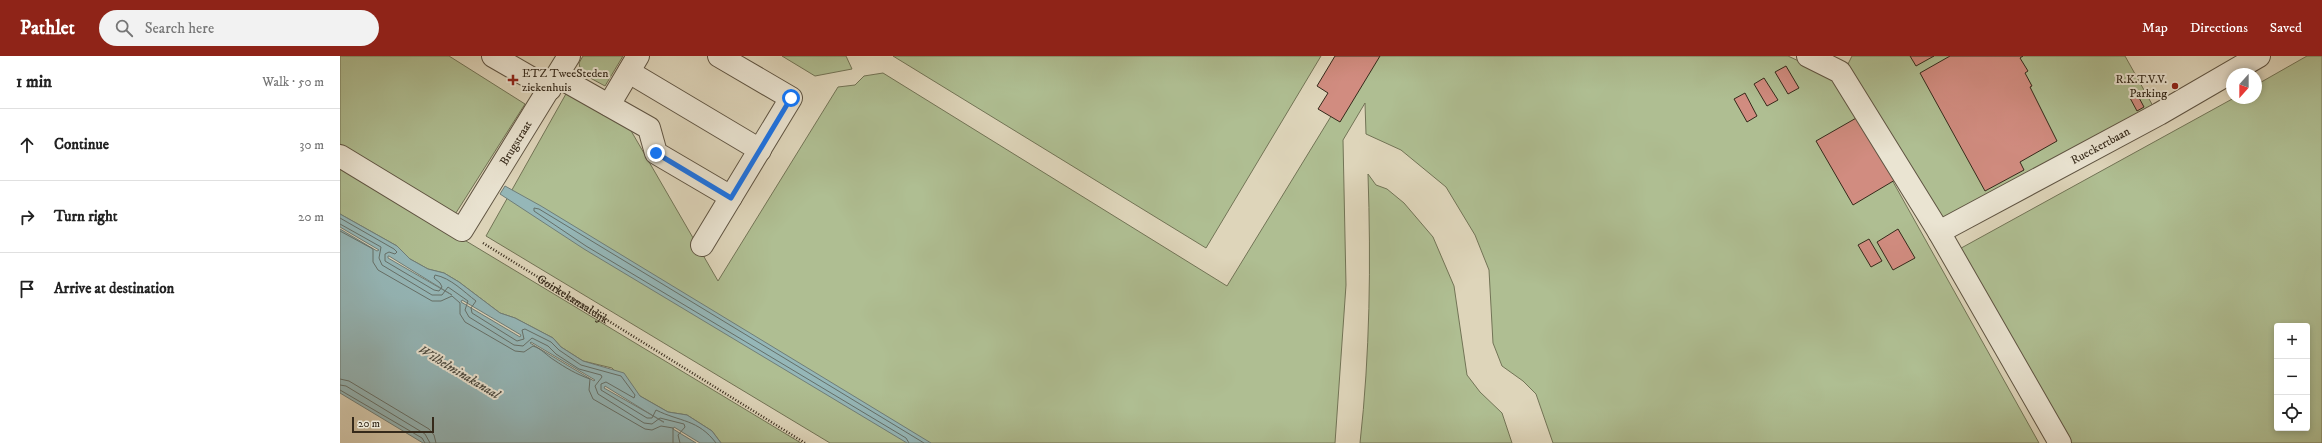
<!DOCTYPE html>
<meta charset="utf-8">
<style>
body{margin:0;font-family:"IM FELL DW Pica",serif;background:#f2f2f2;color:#222}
.controls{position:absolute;right:12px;bottom:12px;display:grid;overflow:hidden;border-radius:4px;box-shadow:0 2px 6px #0003}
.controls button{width:36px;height:36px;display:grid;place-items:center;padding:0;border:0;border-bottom:1px solid #e0e0e0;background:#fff;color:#222;font:20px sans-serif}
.compass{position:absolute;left:1886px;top:12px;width:36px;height:36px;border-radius:50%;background:#fff;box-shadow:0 2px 6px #0003;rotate:201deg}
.scale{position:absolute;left:12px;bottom:10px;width:82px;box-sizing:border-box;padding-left:4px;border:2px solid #35291a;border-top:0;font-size:11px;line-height:14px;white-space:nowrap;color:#35291a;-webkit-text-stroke:3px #eae4d2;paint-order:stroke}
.stop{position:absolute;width:12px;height:12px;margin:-9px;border:3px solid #1a73e8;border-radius:50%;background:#fff}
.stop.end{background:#1a73e8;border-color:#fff;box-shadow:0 1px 4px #0008}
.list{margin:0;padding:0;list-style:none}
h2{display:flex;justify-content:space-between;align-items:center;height:52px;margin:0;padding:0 16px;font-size:17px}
h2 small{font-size:13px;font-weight:400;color:#767676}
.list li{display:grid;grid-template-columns:26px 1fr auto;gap:12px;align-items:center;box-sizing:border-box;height:72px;padding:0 16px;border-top:1px solid #e0e0e0}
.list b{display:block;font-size:15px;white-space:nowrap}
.list em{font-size:13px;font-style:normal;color:#767676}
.icon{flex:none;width:22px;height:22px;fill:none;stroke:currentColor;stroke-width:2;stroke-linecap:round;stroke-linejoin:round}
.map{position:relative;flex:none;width:1982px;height:387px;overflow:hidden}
header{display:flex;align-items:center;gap:24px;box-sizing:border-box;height:56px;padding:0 20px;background:#8f2418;color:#fff}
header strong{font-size:19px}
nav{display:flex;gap:22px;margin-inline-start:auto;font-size:14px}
.search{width:280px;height:36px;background:#f2f2f2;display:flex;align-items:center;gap:10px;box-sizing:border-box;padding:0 14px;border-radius:22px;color:#767676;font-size:15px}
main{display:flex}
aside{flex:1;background:#fff}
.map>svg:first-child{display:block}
</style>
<header>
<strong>Pathlet</strong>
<div class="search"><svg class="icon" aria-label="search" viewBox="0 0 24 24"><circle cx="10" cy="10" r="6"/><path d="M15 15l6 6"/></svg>Search here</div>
<nav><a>Map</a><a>Directions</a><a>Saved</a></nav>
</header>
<main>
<aside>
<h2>1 min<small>Walk · 50 m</small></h2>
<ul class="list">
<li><svg class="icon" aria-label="ahead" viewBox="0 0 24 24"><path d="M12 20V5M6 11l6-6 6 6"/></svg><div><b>Continue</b></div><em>30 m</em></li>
<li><svg class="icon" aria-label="right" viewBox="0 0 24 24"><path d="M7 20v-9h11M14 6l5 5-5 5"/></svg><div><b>Turn right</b></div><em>20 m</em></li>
<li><svg class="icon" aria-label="arrive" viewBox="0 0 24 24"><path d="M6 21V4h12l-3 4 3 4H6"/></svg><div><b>Arrive at destination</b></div></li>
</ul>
</aside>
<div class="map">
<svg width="1982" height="387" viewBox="0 0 1982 387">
<rect width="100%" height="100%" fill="#ded5ba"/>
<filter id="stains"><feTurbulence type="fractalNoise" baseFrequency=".005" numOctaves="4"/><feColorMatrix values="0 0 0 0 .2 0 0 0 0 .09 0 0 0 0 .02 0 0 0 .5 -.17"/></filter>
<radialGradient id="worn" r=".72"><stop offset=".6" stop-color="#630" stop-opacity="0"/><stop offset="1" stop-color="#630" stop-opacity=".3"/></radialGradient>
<!-- green -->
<g fill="#afbe92" stroke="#727456" fill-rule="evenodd">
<polygon points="0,0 109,0 185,48 114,160 0,88"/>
<polygon points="243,0 283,0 265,30 241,17 239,7"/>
<polygon points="442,0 506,0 512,13 475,20"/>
<polygon points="553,0 981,0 866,192"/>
<polygon points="1028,0 1448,0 1495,22 1699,387 1213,387 1196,338 1183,325 1162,310 1153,287 1149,214 1135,179 1106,131 1061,94 1026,78 1025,47 1003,84 1006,229 995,387 490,387 146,180 227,36 290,73 378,225 498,31 515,29 524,20 543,17 887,230"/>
<polygon points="1512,0 1785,0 1818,59 1601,176 1508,8"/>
<path d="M1967,0h15v387h-259l-109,-191 280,-154h22v-13zM1937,270h30v102h-30z"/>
<polygon points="0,109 461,387 381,387 372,375 347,359 328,356 300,340 272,312 243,305 221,291 213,282 175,262 160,257 119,226 104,217 88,213 70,203 57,190 0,158"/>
<path d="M1028,118l8,11 11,4 17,14 29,34 21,49 13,89 13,17 22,21 10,30h-152c10,-89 11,-180 8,-269z"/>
</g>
<!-- water -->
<g fill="#95b7b8" stroke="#6f7e79" fill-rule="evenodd">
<polygon points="165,130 201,150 591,387 567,387 244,193 160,138"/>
<path d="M0,158l57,32 13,13 18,10 16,4 15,9 41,31 15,5 38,20 8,9 22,14 41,12 16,23 28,16 19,3 25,16 9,12h-21l-26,-16 -1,2 23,14h-273l-83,-50v-164l37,22 2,-1 -39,-23zM48,200h1l63,39 -64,-37zM122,244l59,35 -1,2 -59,-35zM191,286l64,38 -1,1 -64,-38zM265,330l58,36h1l-60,-34z"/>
</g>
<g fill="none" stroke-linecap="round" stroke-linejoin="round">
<!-- shore -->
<g stroke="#657069" stroke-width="1">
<path d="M0,162l54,31 3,3 -2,2 -6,-2 -4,2v7l49,29 5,1 3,-4 -2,-4 -6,-5 1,-3c16,3 29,17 41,26l-5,7 1,5 45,28 7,-2 -2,-9 3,-1 26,13 8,8 22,15 40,11 14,19 -1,3 -28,-16 -5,2v6l46,28h5l4,-8c24,12 42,9 60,33"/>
<polyline points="0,168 41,191 39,202 42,209 92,239 102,239 108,231 128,245 125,254 129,261 174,289 183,290 192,282 208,290 216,298 239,313 261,319 262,321 255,330 258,338 304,367 312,368 320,362 344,368 345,371 338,379 340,387"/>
<path d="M0,175l33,18v13l5,8 54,31h9l11,-5 8,7v11l5,8 50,29 9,1 9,-6c9,3 13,9 21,14 12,8 22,14 36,19l-1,11 4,9 52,30 7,1 9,-4 12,2v15"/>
<polyline points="0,323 9,325 89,373 94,379 96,387"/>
<polyline points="0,329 6,330 85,378 90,387"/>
<polyline points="0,334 82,382 85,387"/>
<polyline points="569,387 566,382 246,190 194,155 194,152 199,153 584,387"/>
</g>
</g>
<!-- building -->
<g fill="#d18c80" stroke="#35291a">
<polygon points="995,0 1040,0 1000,66 978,53 988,37 977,30"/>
<polygon points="1570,0 1594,0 1576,10"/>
<polygon points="1610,0 1683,0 1680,2 1688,15 1685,17 1692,30 1690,31 1717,85 1680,106 1684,114 1645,135 1580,17"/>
<polygon points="1446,10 1459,32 1448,38 1435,16"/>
<polygon points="1424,22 1438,44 1427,50 1414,28"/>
<polygon points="1405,37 1417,60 1407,66 1394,43"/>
<polygon points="1797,38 1804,51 1797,55 1790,42"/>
<polygon points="1518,61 1555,124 1513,149 1476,85"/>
<polygon points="1558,173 1575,202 1553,214 1537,186"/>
<polygon points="1529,183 1542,205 1531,211 1518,189"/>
</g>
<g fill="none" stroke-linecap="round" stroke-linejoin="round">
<!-- minor casing -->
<g stroke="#5f5442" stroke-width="24">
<g id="minor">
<polyline points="153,0 210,33"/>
<polyline points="379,0 451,42 391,141"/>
<polyline points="1468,0 1500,16 1599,176 1720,387"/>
<polyline points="289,16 420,94"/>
<polyline points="217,20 309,72 316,97 391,141 362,189"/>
<polyline points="269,49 298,0"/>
<path id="s2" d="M0,100l122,74 107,-174"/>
<path id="s3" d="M1599,176l220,-118 100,-58"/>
</g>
</g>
<!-- path -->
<path stroke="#35291a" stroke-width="2.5" stroke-dasharray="1 2" stroke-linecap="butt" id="s1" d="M143,187l322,200"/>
<!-- minor -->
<use href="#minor" stroke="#eae4d2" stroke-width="22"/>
</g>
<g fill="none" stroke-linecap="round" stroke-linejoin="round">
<!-- route -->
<polyline stroke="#1a73e8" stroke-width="5" points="316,97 391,142 451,42"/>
</g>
<!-- markers -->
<g fill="#8f2418" stroke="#eae4d2" stroke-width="1.5">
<path d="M171 18h4v4h4v4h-4v4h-4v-4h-4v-4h4z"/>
<circle cx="1835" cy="30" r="4"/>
</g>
<g text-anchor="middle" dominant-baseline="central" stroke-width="4" stroke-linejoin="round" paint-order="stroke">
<!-- poi labels -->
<g font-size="12" fill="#35291a" stroke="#eae4d2" text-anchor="start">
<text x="182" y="17">ETZ TweeSteden<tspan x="182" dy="14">ziekenhuis</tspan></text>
<text x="1827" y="23" text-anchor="end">R.K.T.V.V.<tspan x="1827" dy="14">Parking</tspan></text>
</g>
<!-- street labels -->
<g font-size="12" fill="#35291a" stroke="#eae4d2">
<text stroke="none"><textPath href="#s2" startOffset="245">Brugstraat</textPath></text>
<text stroke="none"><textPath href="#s3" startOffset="183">Rueckertbaan</textPath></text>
<text stroke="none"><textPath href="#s1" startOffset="106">Goirkekanaaldijk</textPath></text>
</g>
<!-- water labels -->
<g font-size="13" font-style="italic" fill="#4d4c42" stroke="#eae4d2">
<text transform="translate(119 316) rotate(31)">Wilhelminakanaal</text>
</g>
</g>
<rect width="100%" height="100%" filter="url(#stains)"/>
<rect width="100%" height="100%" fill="url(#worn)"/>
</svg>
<div class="controls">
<button>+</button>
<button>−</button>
<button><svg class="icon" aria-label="locate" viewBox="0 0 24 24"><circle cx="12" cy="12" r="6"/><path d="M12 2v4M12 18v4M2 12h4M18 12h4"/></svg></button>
</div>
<svg class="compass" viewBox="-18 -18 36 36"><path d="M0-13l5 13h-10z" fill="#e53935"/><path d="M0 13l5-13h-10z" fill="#767676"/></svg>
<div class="scale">20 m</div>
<div class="stop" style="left:451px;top:42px"></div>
<div class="stop end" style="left:316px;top:97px"></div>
</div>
</main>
